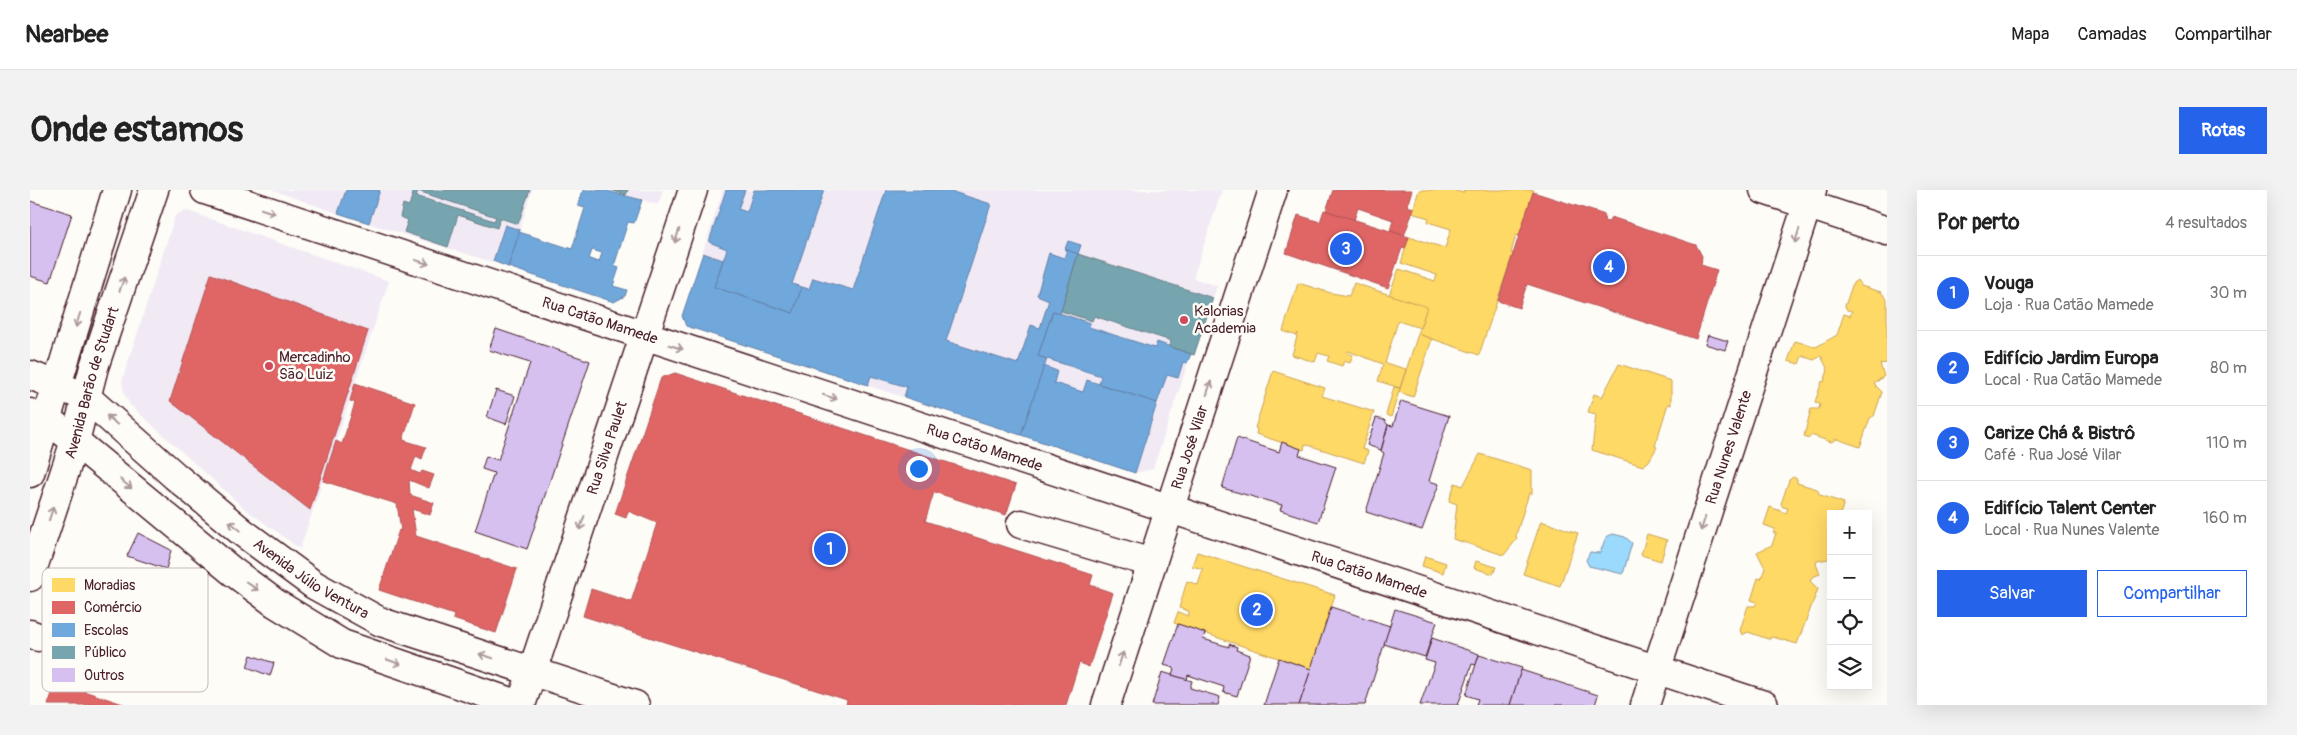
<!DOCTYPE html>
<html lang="pt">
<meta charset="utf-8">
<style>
body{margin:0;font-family:Pangolin,sans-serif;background:#f2f2f2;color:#222}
.controls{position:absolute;right:15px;bottom:15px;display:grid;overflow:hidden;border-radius:0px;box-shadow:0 5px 20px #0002}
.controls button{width:45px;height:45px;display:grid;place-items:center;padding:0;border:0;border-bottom:1px solid #e0e0e0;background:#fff;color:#222;font:25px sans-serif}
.you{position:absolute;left:888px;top:278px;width:18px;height:18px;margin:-12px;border:4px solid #fff;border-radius:50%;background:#1a73e8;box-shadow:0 0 0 8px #1a73e833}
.badge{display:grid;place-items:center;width:32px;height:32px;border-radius:50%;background:#2563eb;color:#fff;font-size:16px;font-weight:700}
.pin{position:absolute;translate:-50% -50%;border:2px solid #fff;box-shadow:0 1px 5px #0006}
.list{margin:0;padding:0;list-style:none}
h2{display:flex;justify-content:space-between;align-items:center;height:65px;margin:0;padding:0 20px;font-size:21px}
h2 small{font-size:16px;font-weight:400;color:#767676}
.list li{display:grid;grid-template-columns:32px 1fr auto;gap:15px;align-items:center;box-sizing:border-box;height:75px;padding:0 20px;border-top:1px solid #e0e0e0}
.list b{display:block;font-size:19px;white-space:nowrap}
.list p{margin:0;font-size:16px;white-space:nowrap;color:#767676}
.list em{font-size:16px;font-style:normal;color:#767676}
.actions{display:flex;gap:10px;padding:15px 20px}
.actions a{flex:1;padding:11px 0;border:1px solid #2563eb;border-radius:0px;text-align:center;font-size:18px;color:#2563eb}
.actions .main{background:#2563eb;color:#fff}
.icon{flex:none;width:28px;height:28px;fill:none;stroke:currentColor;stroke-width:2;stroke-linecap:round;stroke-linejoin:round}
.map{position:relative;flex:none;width:1857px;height:515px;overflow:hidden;border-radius:0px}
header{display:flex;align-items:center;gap:30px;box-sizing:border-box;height:70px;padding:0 25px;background:#fff;border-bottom:1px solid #e0e0e0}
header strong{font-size:24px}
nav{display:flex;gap:28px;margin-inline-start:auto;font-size:18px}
.intro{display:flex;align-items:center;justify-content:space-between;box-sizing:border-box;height:120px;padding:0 30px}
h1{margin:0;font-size:35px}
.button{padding:12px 22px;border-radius:0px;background:#2563eb;color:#fff;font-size:18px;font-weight:700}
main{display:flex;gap:30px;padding:0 30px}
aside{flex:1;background:#fff;border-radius:0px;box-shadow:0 5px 20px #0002}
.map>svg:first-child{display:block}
</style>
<header>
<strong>Nearbee</strong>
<nav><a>Mapa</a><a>Camadas</a><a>Compartilhar</a></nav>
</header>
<div class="intro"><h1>Onde estamos</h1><a class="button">Rotas</a></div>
<main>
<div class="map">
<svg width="1857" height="515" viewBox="0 0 1857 515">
<rect width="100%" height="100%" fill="#fdfcf7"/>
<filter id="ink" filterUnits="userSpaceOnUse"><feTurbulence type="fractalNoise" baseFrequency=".02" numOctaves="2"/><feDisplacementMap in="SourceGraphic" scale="10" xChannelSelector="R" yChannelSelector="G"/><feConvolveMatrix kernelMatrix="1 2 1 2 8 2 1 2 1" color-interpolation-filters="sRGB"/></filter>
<g filter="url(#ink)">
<!-- built -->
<g fill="#f1eaf5">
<polygon points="242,0 502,0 478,77 318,27"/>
<polygon points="581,0 633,0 628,15"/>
<polygon points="693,0 1192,0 1163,88 1187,96 1183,108 1049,64 1031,120 1062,131 1064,126 1141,151 1139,156 1161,164 1123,279 1105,283 656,136 652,126"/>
<polygon points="155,20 359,91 270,359 214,318 100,215 94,203 92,191 145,26"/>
</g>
<!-- water -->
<polygon fill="#9bdafc" stroke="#7b8fa8" points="1583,344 1595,347 1602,353 1593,384 1559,376 1556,370 1560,362 1570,363 1576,347"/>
<!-- homes -->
<g fill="#ffd966" stroke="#c9a154">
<polygon points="1389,0 1423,0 1433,3 1434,0 1504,0 1489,46 1486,45 1481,63 1483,63 1449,165 1388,144 1397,117 1359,105 1369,79 1405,91 1407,85 1371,73 1379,47 1415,58 1421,39 1398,32 1399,28 1382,23"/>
<polygon points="1827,90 1831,96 1851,102 1857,109 1857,173 1850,174 1854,186 1844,194 1852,202 1844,226 1840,228 1830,257 1807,249 1801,252 1781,245 1778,248 1774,246 1781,219 1789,219 1790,214 1785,212 1792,191 1794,192 1798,180 1791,166 1784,170 1772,166 1769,174 1758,171 1765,151 1786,157 1807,145 1814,124 1820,126 1822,121 1817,120 1815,116 1823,93"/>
<polygon points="1268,93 1301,103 1319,106 1324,93 1397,117 1390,138 1368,131 1355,173 1376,179 1370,198 1348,191 1353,174 1318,161 1317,163 1323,165 1320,173 1314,171 1312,176 1297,171 1299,166 1288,163 1285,172 1262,165 1268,143 1267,146 1253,141"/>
<polygon points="1388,144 1402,149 1383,207 1369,202"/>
<polygon points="1589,174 1641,191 1641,215 1638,214 1625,256 1627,257 1619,271 1613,276 1562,260 1566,224 1558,222 1564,204 1572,207"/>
<polygon points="1243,181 1295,198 1292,206 1344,222 1332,259 1338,261 1334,273 1275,254 1274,260 1226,244 1227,239 1225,238"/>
<polygon points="1364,197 1370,198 1361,227 1356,225"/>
<polygon points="1450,264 1502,280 1502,304 1499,303 1486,345 1487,349 1474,365 1423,349 1427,314 1419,311 1425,293 1433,296"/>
<polygon points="1763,287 1767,289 1767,293 1787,299 1790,305 1814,313 1810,324 1801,324 1801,360 1798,369 1787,371 1786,374 1790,384 1782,387 1780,391 1788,399 1767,454 1743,447 1738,449 1718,442 1712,445 1710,440 1718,416 1725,416 1727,412 1721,410 1728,388 1731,389 1735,378 1727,362 1742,355 1746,343 1743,343 1745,339 1734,335 1740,317 1756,323 1758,318 1753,317 1751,314 1759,290"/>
<polygon points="1511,331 1548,343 1530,396 1493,384"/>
<polygon points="1617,344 1637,350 1631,371 1611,365"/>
<polygon points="1167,362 1305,405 1281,479 1144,433 1148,422 1158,426 1159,421 1149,418 1157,391 1168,395 1173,379 1162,376"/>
<polygon points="1395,366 1416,373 1413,383 1392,376"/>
<polygon points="1446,371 1466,377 1463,384 1444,378"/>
</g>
<!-- shops -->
<g fill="#e06666" stroke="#b35154">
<polygon points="1303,0 1382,0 1377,16 1384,18 1374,46 1360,41 1363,30 1328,18 1324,30 1296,21"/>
<polygon points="1503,2 1575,25 1574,31 1579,32 1581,27 1666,55 1672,66 1671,75 1687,80 1666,149 1497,94 1489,118 1468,111"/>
<polygon points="1294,20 1379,47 1375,59 1372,58 1358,98 1256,63 1268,25 1290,32"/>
<polygon points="181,84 338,141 280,320 140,211"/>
<polygon points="645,183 986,295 976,325 904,302 895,331 1063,385 1060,395 1083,403 1059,477 1049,473 1036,515 816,515 817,510 553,426 561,399 601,412 627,333 598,321 596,328 585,324 631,188"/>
<polygon points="325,193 385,213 373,250 396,257 392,269 386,266 381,280 390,284 392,281 404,285 399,298 379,290 380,305 404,313 400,325 382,319 386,346 487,379 466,443 423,429 424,425 349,400 369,340 371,341 367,314 293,291 306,251 312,254 325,213 320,211"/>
<polygon points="26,492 78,509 96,515 18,515"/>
</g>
<!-- schools -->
<g fill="#6fa8dc" stroke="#647fa7" fill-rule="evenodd">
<polygon points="316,0 350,0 339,33 308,23"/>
<path d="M553,0h20l39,10 -8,23 -6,-1 -14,44 5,2 -6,18 14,4 -2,6 -11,6 -106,-35 11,-35 53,17 13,-41 -7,-2zM562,60l10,3 -3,9 -10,-3z"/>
<polygon points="696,0 715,0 708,19 717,22 724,0 794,0 762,94 772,97 763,123 684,97 697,59 679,52"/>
<polygon points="856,0 917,0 961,14 916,151 988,174 1001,135 1010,138 1019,110 1007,105 1019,63 1034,68 1037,59 1048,64 1030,123 1023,121 1008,166 1017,169 991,245 874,207 877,197 841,186 838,195 656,136 652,126 673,63 693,70 684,97 763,123 772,97 779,99 783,88 823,100"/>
<polygon points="475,35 490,40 478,77 463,71"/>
<polygon points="1038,51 1051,55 1048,64 1035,59"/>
<polygon points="1023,121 1060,133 1059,137 1125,158 1127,152 1161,164 1157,173 1153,172 1148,188 1137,185 1127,213 1069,194 1071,186 1008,166"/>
<polygon points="1014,176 1027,181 1024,193 1053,202 1057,190 1127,213 1105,283 991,245"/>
</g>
<!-- public -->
<g fill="#76a5af" stroke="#697d87" fill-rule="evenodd">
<path d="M384,0h116l-12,34 -18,-6 -3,10 -39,-13 -10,32 -44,-15 4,-12 -8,-3 3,-13 6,2zM388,1l78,26 -2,4 -78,-25z"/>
<polygon points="581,0 598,0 596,5"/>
<polygon points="1048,64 1183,108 1164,165 1139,156 1141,151 1064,126 1062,131 1031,121"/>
</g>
<!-- building -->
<g fill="#d5c0f0" stroke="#4a1f2b">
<polygon points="0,11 42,24 20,92 0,86"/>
<polygon points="466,139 560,171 497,359 445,341 464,283 452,279 456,266 468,270 500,173 459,160"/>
<polygon points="1678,145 1698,151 1695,160 1675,154"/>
<polygon points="466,200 485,206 476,234 457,227"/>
<polygon points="1371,211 1419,226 1399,291 1409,294 1392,340 1336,322 1354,263 1351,261 1358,235 1363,236"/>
<polygon points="1346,228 1354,230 1358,235 1351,260 1337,255"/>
<polygon points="1207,248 1249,262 1252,252 1271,259 1269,265 1306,277 1288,332 1250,320 1252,315 1192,298"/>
<polygon points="108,343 141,360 136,379 97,366"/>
<polygon points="1301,417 1360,436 1335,515 1269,515"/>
<polygon points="1365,419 1407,432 1395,467 1354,454"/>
<polygon points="1148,434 1175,443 1173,449 1199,457 1199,454 1207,457 1206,460 1220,465 1207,506 1193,502 1194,497 1158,485 1157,490 1142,485 1144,478 1134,475"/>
<polygon points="1402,448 1449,464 1446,475 1442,474 1428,515 1390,515 1405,473 1395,470"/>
<polygon points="221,465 244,473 240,486 217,477"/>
<polygon points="1449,465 1492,478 1480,515 1446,515 1448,509 1436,505"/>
<polygon points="1249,468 1281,479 1269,515 1234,515"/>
<polygon points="1491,480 1568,505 1565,515 1480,515"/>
<polygon points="1132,482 1162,491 1160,498 1190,507 1188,515 1122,515"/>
</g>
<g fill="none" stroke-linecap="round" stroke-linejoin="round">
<!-- minor casing -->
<g stroke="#4a1f2b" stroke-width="31">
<g id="minor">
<path id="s1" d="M175,0l1559,515"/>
<polyline points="1734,0 1857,41"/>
<polyline points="991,334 1122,373"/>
<polyline points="0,444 8,447"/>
<path id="s2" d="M491,515l172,-515"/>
<path id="s3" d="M1076,515l167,-515"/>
<path id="s4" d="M1615,515l167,-515"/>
</g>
</g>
<!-- major casing -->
<g stroke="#4a1f2b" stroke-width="31">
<g id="major">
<path id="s5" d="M0,185l56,22 89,79 67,56 72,53 67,37 254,83"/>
<polyline points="0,223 17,229 45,251 202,381 245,413 312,454 489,515"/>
<polyline points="0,283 87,0"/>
<path id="s6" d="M0,387l45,-136 19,-74 60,-177"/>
</g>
</g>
<!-- minor -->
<use href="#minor" stroke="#fdfcf7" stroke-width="28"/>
<!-- major -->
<use href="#major" stroke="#fdfcf7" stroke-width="28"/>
</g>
<!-- one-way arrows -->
<defs><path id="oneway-shaft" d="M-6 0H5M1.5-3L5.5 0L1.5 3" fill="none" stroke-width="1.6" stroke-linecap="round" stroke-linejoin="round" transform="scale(1.25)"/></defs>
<g stroke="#ac999b">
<use href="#oneway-shaft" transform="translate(238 21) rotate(18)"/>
<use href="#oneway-shaft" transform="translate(647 46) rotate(108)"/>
<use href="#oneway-shaft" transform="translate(1767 46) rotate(108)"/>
<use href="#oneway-shaft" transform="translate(392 72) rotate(18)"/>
<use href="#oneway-shaft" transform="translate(92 94) rotate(-71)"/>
<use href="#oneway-shaft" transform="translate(48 130) rotate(107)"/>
<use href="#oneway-shaft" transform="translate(646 157) rotate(18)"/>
<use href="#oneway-shaft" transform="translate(1179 198) rotate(-72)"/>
<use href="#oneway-shaft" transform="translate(800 207) rotate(18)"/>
<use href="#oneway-shaft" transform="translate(82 230) rotate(-138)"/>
<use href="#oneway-shaft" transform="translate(96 294) rotate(39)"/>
<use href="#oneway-shaft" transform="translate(21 324) rotate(-72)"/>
<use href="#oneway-shaft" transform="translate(552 333) rotate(109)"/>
<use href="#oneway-shaft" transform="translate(1673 334) rotate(108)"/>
<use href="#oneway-shaft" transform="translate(205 336) rotate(-141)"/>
<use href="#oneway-shaft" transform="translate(222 396) rotate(36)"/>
<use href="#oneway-shaft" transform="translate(456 466) rotate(-162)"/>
<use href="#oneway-shaft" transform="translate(1091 469) rotate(-72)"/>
<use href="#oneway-shaft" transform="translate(364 472) rotate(19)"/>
</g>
</g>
<!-- markers -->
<g fill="#d1495b" stroke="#fdfcf7" stroke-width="2">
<circle cx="1154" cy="130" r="5"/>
<circle cx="239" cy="176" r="5"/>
</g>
<g text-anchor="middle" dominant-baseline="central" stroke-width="5" stroke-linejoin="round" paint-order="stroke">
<!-- poi labels -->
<g font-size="15" fill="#4a1f2b" stroke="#fdfcf7" text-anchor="start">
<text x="1164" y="121">Kalorias<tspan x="1164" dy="17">Academia</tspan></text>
<text x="249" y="167">Mercadinho<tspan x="249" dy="17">São Luiz</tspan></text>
</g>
<!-- street labels -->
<g font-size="15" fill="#4a1f2b" stroke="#fdfcf7">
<text stroke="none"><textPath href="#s1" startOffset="416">Rua Catão Mamede</textPath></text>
<text stroke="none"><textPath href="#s6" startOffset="204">Avenida Barão de Studart</textPath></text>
<text stroke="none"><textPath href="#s2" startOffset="271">Rua Silva Paulet</textPath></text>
<text stroke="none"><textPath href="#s1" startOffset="821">Rua Catão Mamede</textPath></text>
<text stroke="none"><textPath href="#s4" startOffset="271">Rua Nunes Valente</textPath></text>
<text stroke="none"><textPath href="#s3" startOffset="271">Rua José Vilar</textPath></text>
<text stroke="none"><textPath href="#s1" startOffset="1226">Rua Catão Mamede</textPath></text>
<text stroke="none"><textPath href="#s5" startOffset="350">Avenida Júlio Ventura</textPath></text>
</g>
</g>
<!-- legend -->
<rect x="12" y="378" width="166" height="124" rx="8" fill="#fdfcf7" stroke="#c7baba" stroke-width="1"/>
<rect x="22" y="388" width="23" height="14" fill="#ffd966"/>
<rect x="22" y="411" width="23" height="13" fill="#e06666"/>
<rect x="22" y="433" width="23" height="14" fill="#6fa8dc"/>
<rect x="22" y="456" width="23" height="13" fill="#76a5af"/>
<rect x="22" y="478" width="23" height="14" fill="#d5c0f0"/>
<g font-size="14" fill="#4a1f2b">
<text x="54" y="400">Moradias</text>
<text x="54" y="422">Comércio</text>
<text x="54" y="445">Escolas</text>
<text x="54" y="467">Público</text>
<text x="54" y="490">Outros</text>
</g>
</svg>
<div class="controls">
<button>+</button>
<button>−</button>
<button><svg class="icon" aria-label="locate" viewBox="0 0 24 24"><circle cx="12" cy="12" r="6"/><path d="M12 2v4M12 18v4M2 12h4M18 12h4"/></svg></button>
<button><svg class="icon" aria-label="layers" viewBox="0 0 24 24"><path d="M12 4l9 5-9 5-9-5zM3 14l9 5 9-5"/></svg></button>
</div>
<div class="you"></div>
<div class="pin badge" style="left:800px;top:359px">1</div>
<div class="pin badge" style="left:1227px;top:420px">2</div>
<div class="pin badge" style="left:1316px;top:59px">3</div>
<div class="pin badge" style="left:1579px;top:77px">4</div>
</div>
<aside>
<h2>Por perto<small>4 resultados</small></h2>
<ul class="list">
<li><span class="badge">1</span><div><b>Vouga</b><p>Loja · Rua Catão Mamede</p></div><em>30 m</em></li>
<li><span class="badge">2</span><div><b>Edifício Jardim Europa</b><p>Local · Rua Catão Mamede</p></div><em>80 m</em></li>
<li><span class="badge">3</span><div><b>Carize Chá &amp; Bistrô</b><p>Café · Rua José Vilar</p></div><em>110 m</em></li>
<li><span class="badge">4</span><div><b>Edifício Talent Center</b><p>Local · Rua Nunes Valente</p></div><em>160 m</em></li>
</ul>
<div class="actions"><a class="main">Salvar</a><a>Compartilhar</a></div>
</aside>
</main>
